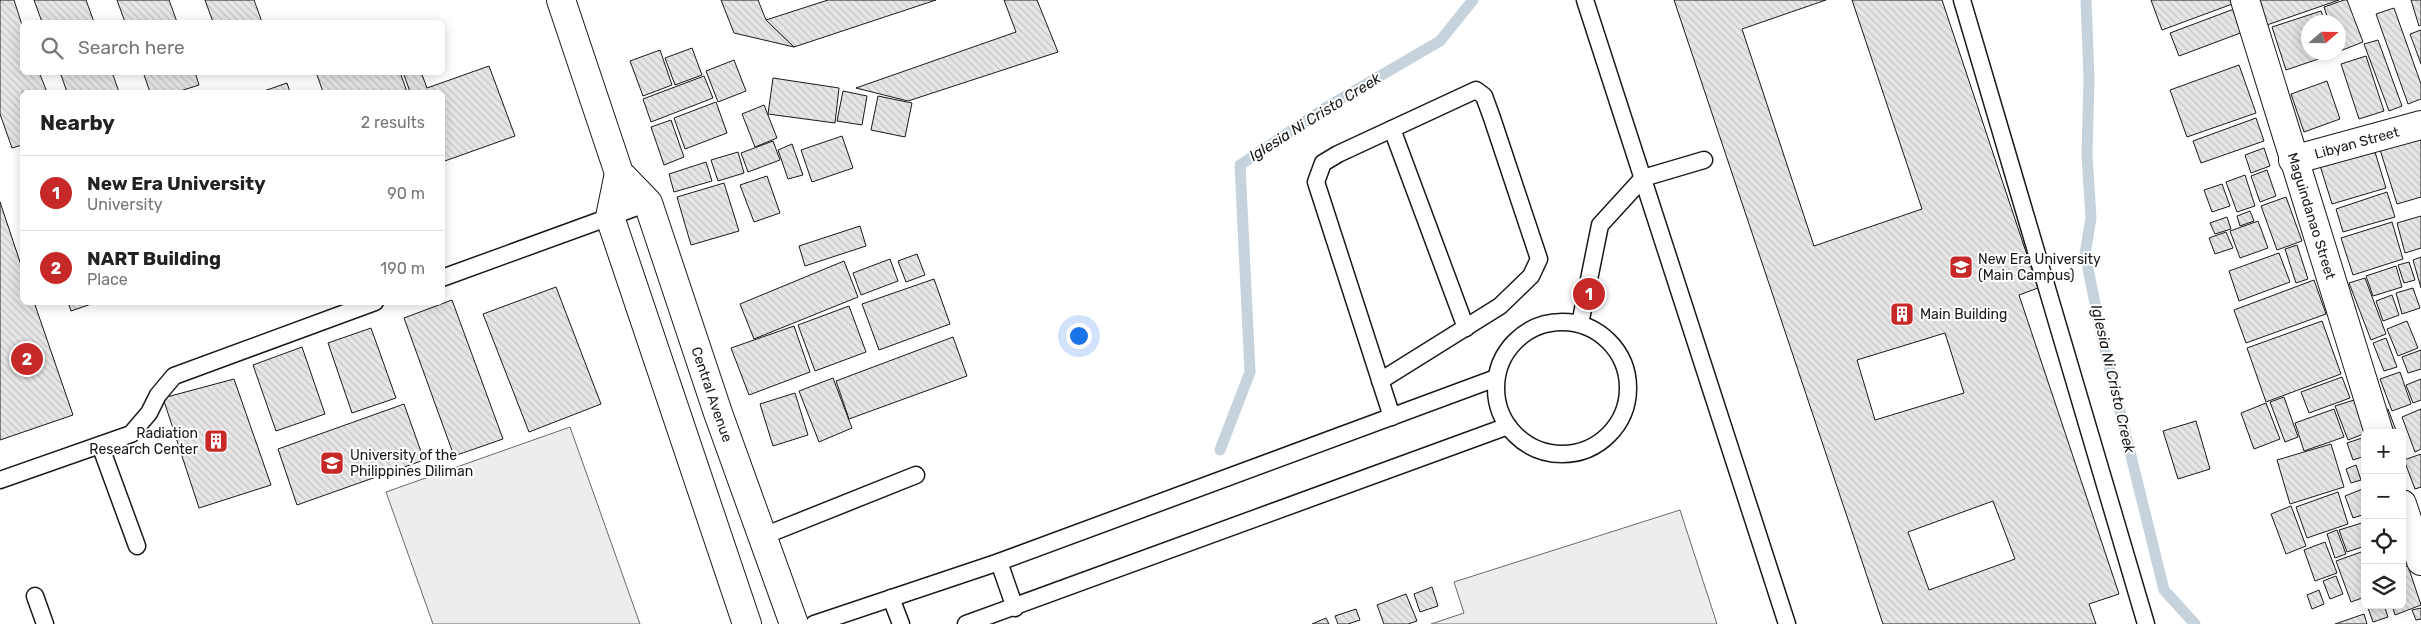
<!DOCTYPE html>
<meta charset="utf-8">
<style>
body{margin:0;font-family:Rubik,sans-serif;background:#f2f2f2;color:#222}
.controls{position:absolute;right:15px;bottom:15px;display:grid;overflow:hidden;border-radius:8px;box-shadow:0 2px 12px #0003}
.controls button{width:45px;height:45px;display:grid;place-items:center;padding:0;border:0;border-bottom:1px solid #e0e0e0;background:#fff;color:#222;font:25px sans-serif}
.compass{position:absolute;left:2301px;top:15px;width:45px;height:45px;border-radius:50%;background:#fff;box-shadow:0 2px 12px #0003;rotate:70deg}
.you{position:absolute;left:1078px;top:335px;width:18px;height:18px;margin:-12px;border:4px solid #fff;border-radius:50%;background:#1a73e8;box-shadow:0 0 0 8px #1a73e833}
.badge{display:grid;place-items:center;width:32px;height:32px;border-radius:50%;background:#c62828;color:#fff;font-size:16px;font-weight:700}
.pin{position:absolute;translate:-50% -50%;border:2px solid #fff;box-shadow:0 1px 5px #0006}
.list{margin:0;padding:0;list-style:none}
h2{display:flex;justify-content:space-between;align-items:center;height:65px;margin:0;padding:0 20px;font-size:21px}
h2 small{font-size:16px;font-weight:400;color:#767676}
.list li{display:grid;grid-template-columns:32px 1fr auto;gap:15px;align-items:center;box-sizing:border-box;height:75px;padding:0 20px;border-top:1px solid #e0e0e0}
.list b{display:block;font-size:19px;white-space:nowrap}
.list p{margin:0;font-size:16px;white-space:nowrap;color:#767676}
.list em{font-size:16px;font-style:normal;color:#767676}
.icon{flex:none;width:28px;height:28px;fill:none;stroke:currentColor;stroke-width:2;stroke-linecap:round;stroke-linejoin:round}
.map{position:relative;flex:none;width:2421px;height:624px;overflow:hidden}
.search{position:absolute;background:#fff;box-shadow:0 2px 12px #0003;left:20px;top:20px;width:425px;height:55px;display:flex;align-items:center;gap:12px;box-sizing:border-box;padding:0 18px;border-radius:8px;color:#767676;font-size:19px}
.panel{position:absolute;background:#fff;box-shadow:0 2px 12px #0003;left:20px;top:90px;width:425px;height:215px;border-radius:8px}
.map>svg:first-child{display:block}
</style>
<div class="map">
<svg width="2421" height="624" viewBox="0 0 2421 624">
<defs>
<pattern id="building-back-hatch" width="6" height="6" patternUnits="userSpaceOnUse" patternTransform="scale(1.25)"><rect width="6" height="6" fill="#e6e6e6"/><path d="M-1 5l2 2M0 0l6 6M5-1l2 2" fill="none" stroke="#c5c5c5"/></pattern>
</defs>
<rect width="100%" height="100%" fill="#fff"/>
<!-- parking -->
<g fill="#ededed" stroke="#6a6a6a">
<polygon points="570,427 640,624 433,624 386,492"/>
<polygon points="1680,510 1717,624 1431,624 1464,613 1454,582"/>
</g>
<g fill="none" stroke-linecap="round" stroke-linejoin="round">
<!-- stream -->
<g stroke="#c6d2dc" stroke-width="11">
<polyline points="2086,0 2089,78 2087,155 2091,218 2085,254 2102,338 2164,590 2195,624"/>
<polyline points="1220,450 1250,372 1240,165 1325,108 1440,41 1473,0"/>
</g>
</g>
<!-- building -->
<g fill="url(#building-back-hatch)" stroke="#1a1a1a" fill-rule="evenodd">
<polygon points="0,0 14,0 22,25 22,72 39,72 47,92 22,92 22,145 12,148 0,114"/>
<polygon points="34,0 86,0 94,22 42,22"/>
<polygon points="117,0 169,0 177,22 125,22"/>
<polygon points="205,0 254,0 262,22 213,22"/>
<polygon points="721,0 758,0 766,20 794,47 734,33"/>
<polygon points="828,0 936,0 794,47 766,20"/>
<polygon points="1004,0 1037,0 1058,52 908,101 856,88 1016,32"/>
<path d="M1674,0h152l-84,29 72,217 108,-37 -70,-209h90l96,288 -19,7 100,299 -30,10 7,20h-213zM1945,333l19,60 -89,27 -18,-60zM1993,501l22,58 -86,31 -21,-58z"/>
<polygon points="2151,0 2234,0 2235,3 2162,30"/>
<polygon points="2255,0 2339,0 2264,26"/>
<polygon points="2344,0 2347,0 2363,42 2340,51 2338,22 2329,22 2324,7"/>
<polygon points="2411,0 2421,0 2421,25 2419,26"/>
<polygon points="2394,8 2421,84 2421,99 2408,104 2376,14"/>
<polygon points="2234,9 2243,32 2179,56 2170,33"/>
<polygon points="2321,11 2325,22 2308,22 2308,52 2336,53 2286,70 2272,27"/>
<polygon points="2421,30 2421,64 2410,34"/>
<polygon points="2378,40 2402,106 2389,111 2364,44"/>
<polygon points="692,48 702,75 675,85 665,58"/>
<polygon points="660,50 672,85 643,96 630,61"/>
<polygon points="2366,56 2384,111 2359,119 2341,64"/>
<polygon points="734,60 746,91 718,102 706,71"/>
<polygon points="2239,65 2256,113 2187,137 2170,90"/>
<polygon points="489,66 515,136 442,162 442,92 410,92 403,72 421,72 427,88"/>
<polygon points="60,72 112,72 119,92 67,92"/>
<polygon points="143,72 195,72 199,85 177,92 150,92"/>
<polygon points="316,72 400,72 407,92 323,92"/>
<polygon points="704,76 713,98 651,122 643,99"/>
<polygon points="773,78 839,88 835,123 768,114"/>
<polygon points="2327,81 2340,119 2304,132 2291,94"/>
<polygon points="287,83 290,92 261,92"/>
<polygon points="843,91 867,96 862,125 837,121"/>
<polygon points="878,96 912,103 905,137 871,130"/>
<polygon points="716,102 727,133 685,149 674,118"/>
<polygon points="764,105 777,138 755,147 742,114"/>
<polygon points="2256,118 2264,141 2201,163 2193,141"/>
<polygon points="671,120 684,157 664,165 651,127"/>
<polygon points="2421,126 2421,197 2397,204 2377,140"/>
<polygon points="842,136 853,168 812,182 801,150"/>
<polygon points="2371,139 2386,188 2332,204 2317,156"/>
<polygon points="773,141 780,160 748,172 741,153"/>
<polygon points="792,144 803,175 788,179 778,150"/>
<polygon points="2264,148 2270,166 2251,173 2245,155"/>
<polygon points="738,152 744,173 718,181 711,160"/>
<polygon points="706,162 712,181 674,192 669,174"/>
<polygon points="2267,170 2276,196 2260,202 2251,176"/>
<polygon points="2245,175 2255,206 2237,212 2226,182"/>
<polygon points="767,176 780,213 754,222 740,185"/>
<polygon points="724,183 739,231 691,245 677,197"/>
<polygon points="2222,184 2230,206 2212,212 2204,190"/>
<polygon points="2387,192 2395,217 2343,232 2336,209"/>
<polygon points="2286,197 2302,241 2277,250 2261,206"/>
<polygon points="0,202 22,268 22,302 34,302 73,415 0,440"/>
<polygon points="2250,211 2254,221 2240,226 2237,216"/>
<polygon points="2421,216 2421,248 2405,253 2397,223"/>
<polygon points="2227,217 2231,229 2215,234 2210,223"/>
<polygon points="2258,221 2268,248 2240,258 2230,231"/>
<polygon points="2392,222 2403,259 2353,275 2341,238"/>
<polygon points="860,226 866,246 805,266 799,246"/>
<polygon points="2226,232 2233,248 2215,254 2209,238"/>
<polygon points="2297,245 2308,279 2296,283 2285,249"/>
<polygon points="2279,253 2290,282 2239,301 2229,271"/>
<polygon points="917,254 925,275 906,282 898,261"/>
<polygon points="2421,257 2421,288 2413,260"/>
<polygon points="890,259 898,281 861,295 853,273"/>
<polygon points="844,261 858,297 754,339 740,304"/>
<polygon points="2409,262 2415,280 2404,283 2398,265"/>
<polygon points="2396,266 2402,287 2373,296 2366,276"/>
<polygon points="2365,278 2386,334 2371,340 2349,283"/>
<polygon points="934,279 950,324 879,350 862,304"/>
<polygon points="2314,280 2326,314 2246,343 2234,310"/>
<polygon points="556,287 601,404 529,432 483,314"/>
<polygon points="2413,288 2420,308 2402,314 2396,293"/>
<polygon points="2392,295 2399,315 2383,321 2376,301"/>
<polygon points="452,300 503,439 454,456 404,318"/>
<polygon points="68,302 97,302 71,311"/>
<polygon points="849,306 866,352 815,371 798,325"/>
<polygon points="2322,321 2341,374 2266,402 2247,348"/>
<polygon points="2407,321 2418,348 2398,356 2387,329"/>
<polygon points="794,326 810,372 749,395 731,348"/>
<polygon points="371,328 396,398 352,413 328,343"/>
<polygon points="953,337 967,376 849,419 836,381"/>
<polygon points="2386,338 2397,367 2384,371 2373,343"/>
<polygon points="302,347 325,414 276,431 253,365"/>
<polygon points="2421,350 2421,369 2408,373 2402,357"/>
<polygon points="2400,372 2411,404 2392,411 2380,379"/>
<polygon points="2342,377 2350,398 2309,413 2301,392"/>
<polygon points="833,378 852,428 819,442 799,391"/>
<polygon points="234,379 271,485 199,508 163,398"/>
<polygon points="2421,379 2421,400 2413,403 2406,385"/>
<polygon points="795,393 808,435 773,446 760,404"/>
<polygon points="2284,397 2298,437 2285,442 2270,402"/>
<polygon points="2354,400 2366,433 2348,440 2335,406"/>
<polygon points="2266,403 2280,439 2254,449 2241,413"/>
<polygon points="404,404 424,460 297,505 278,449"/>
<polygon points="2334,409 2344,437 2304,451 2295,423"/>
<polygon points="2388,409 2397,433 2388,433 2380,412"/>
<polygon points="2421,409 2421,449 2415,452 2402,417"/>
<polygon points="2196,421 2210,469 2178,479 2163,431"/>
<polygon points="2365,437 2365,456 2353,460 2347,443"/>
<polygon points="2331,444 2344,487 2290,504 2277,460"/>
<polygon points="2421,454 2421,487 2415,489 2404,460"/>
<polygon points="2356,465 2361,480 2351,483 2346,469"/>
<polygon points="2365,488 2365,514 2353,518 2345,496"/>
<polygon points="2338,492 2348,524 2307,538 2296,507"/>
<polygon points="2291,506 2306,546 2286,554 2271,514"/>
<polygon points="2365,522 2365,546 2347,552 2339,530"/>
<polygon points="2337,530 2346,554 2335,558 2327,534"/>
<polygon points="2325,542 2337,573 2315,581 2304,550"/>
<polygon points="2402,548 2410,563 2402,566"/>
<polygon points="2364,551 2365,597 2351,602 2336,561"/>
<polygon points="2408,566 2421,605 2395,615 2392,605 2402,605 2402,568"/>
<polygon points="2336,576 2343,594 2330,599 2323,581"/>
<polygon points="1432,587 1438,606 1420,612 1414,594"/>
<polygon points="2319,590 2324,604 2312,609 2307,595"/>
<polygon points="1406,594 1417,621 1408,624 1384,624 1377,605"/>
<polygon points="2367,605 2384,605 2388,617 2373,622"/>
<polygon points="2421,608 2421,619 2416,620 2412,610"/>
<polygon points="1356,609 1360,620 1348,624 1338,624 1335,616"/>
<polygon points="2364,614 2367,624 2335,624"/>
<polygon points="1326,618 1329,624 1312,624"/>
</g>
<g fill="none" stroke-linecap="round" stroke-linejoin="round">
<!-- lane casing -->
<g stroke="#1a1a1a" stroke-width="19">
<g id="lane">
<polyline points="1585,0 1787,624"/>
<polyline points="1962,0 2146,624"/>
<polyline points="1392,129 1466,328"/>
<polyline points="442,278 648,203"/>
<circle cx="1562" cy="388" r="66"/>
<polyline points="1580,324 1600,225 1643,178 1704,160"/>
<polyline points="1380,381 1500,306 1531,276 1539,259 1492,118 1484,96 1476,90 1338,154 1323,163 1316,182 1392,417"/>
<polyline points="100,445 137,546"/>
<polyline points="0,480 131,434 149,413 158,395 174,376 375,302"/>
<polyline points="776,531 916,475"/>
<polyline points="999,562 1015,608"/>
<polyline points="35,596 45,624"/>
<polyline points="891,598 901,624"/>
<polyline points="814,624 999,562 1496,378"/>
<polyline points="966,624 1508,426"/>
</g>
</g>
<!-- street casing -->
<g stroke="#1a1a1a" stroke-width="30">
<g id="street">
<path id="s1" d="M2245,0l134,433"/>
<path id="s2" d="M2293,160l128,-35"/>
<polyline points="2402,504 2421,561"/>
</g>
</g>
<!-- secondary casing -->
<g stroke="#1a1a1a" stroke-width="30">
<g id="secondary">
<path id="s3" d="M561,0l58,173 29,30 70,210 76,211"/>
<polyline points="619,173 610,217 747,624"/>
</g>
</g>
<!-- lane -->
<use href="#lane" stroke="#fff" stroke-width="16"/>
<!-- street -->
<use href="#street" stroke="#fff" stroke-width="28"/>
<!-- secondary -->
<use href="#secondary" stroke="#fff" stroke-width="28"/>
</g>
<!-- icons -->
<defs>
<g id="school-square" transform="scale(1.25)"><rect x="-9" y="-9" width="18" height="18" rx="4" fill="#c62828" stroke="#fff"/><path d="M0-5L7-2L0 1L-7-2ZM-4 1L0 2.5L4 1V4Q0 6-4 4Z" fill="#fff"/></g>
<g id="building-square" transform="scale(1.25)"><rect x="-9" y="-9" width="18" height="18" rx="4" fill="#c62828" stroke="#fff"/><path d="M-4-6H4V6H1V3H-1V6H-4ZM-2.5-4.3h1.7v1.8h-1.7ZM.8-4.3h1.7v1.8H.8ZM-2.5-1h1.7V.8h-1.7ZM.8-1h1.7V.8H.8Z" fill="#fff"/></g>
<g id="university-square" transform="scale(1.25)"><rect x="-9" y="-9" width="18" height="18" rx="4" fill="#c62828" stroke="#fff"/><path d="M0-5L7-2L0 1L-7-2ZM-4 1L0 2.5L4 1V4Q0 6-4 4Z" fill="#fff"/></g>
</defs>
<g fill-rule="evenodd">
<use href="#school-square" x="1961" y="267"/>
<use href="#building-square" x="1902" y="314"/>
<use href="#building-square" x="216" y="441"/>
<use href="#university-square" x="332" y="463"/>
</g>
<g text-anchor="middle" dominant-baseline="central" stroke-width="4" stroke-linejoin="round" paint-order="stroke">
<!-- street labels -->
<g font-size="14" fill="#1a1a1a" stroke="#fff">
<text stroke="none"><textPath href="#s2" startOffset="66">Libyan Street</textPath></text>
<text stroke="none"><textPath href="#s1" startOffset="226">Maguindanao Street</textPath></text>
<text stroke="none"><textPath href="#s3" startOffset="426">Central Avenue</textPath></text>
</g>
<!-- poi labels -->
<g font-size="14" fill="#1a1a1a" stroke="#fff" text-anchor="start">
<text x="1978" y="259">New Era University<tspan x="1978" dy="16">(Main Campus)</tspan></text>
<text x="1920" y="314">Main Building</text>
<text x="198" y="433" text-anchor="end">Radiation<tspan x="198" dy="16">Research Center</tspan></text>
<text x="350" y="455">University of the<tspan x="350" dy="16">Philippines Diliman</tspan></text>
</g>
<!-- water labels -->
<g font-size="15" font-style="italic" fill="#1a1a1a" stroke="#fff">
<text transform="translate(1315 117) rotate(-32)">Iglesia Ni Cristo Creek</text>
<text transform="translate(2113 379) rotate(77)">Iglesia Ni Cristo Creek</text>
</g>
</g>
</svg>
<div class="controls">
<button>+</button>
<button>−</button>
<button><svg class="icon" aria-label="locate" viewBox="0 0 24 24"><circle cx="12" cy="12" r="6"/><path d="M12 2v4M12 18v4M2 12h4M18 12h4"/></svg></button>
<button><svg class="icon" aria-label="layers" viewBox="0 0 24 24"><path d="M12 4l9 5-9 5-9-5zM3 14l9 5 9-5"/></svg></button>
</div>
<svg class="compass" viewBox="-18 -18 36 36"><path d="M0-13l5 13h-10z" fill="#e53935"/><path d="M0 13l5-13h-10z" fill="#767676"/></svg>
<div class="you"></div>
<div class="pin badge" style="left:1589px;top:294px">1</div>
<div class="pin badge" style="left:27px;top:359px">2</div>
<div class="search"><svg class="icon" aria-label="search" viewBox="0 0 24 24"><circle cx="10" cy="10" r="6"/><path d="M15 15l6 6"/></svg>Search here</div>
<section class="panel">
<h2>Nearby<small>2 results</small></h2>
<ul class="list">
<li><span class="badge">1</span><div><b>New Era University</b><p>University</p></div><em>90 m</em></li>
<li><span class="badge">2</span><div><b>NART Building</b><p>Place</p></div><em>190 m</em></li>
</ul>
</section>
</div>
